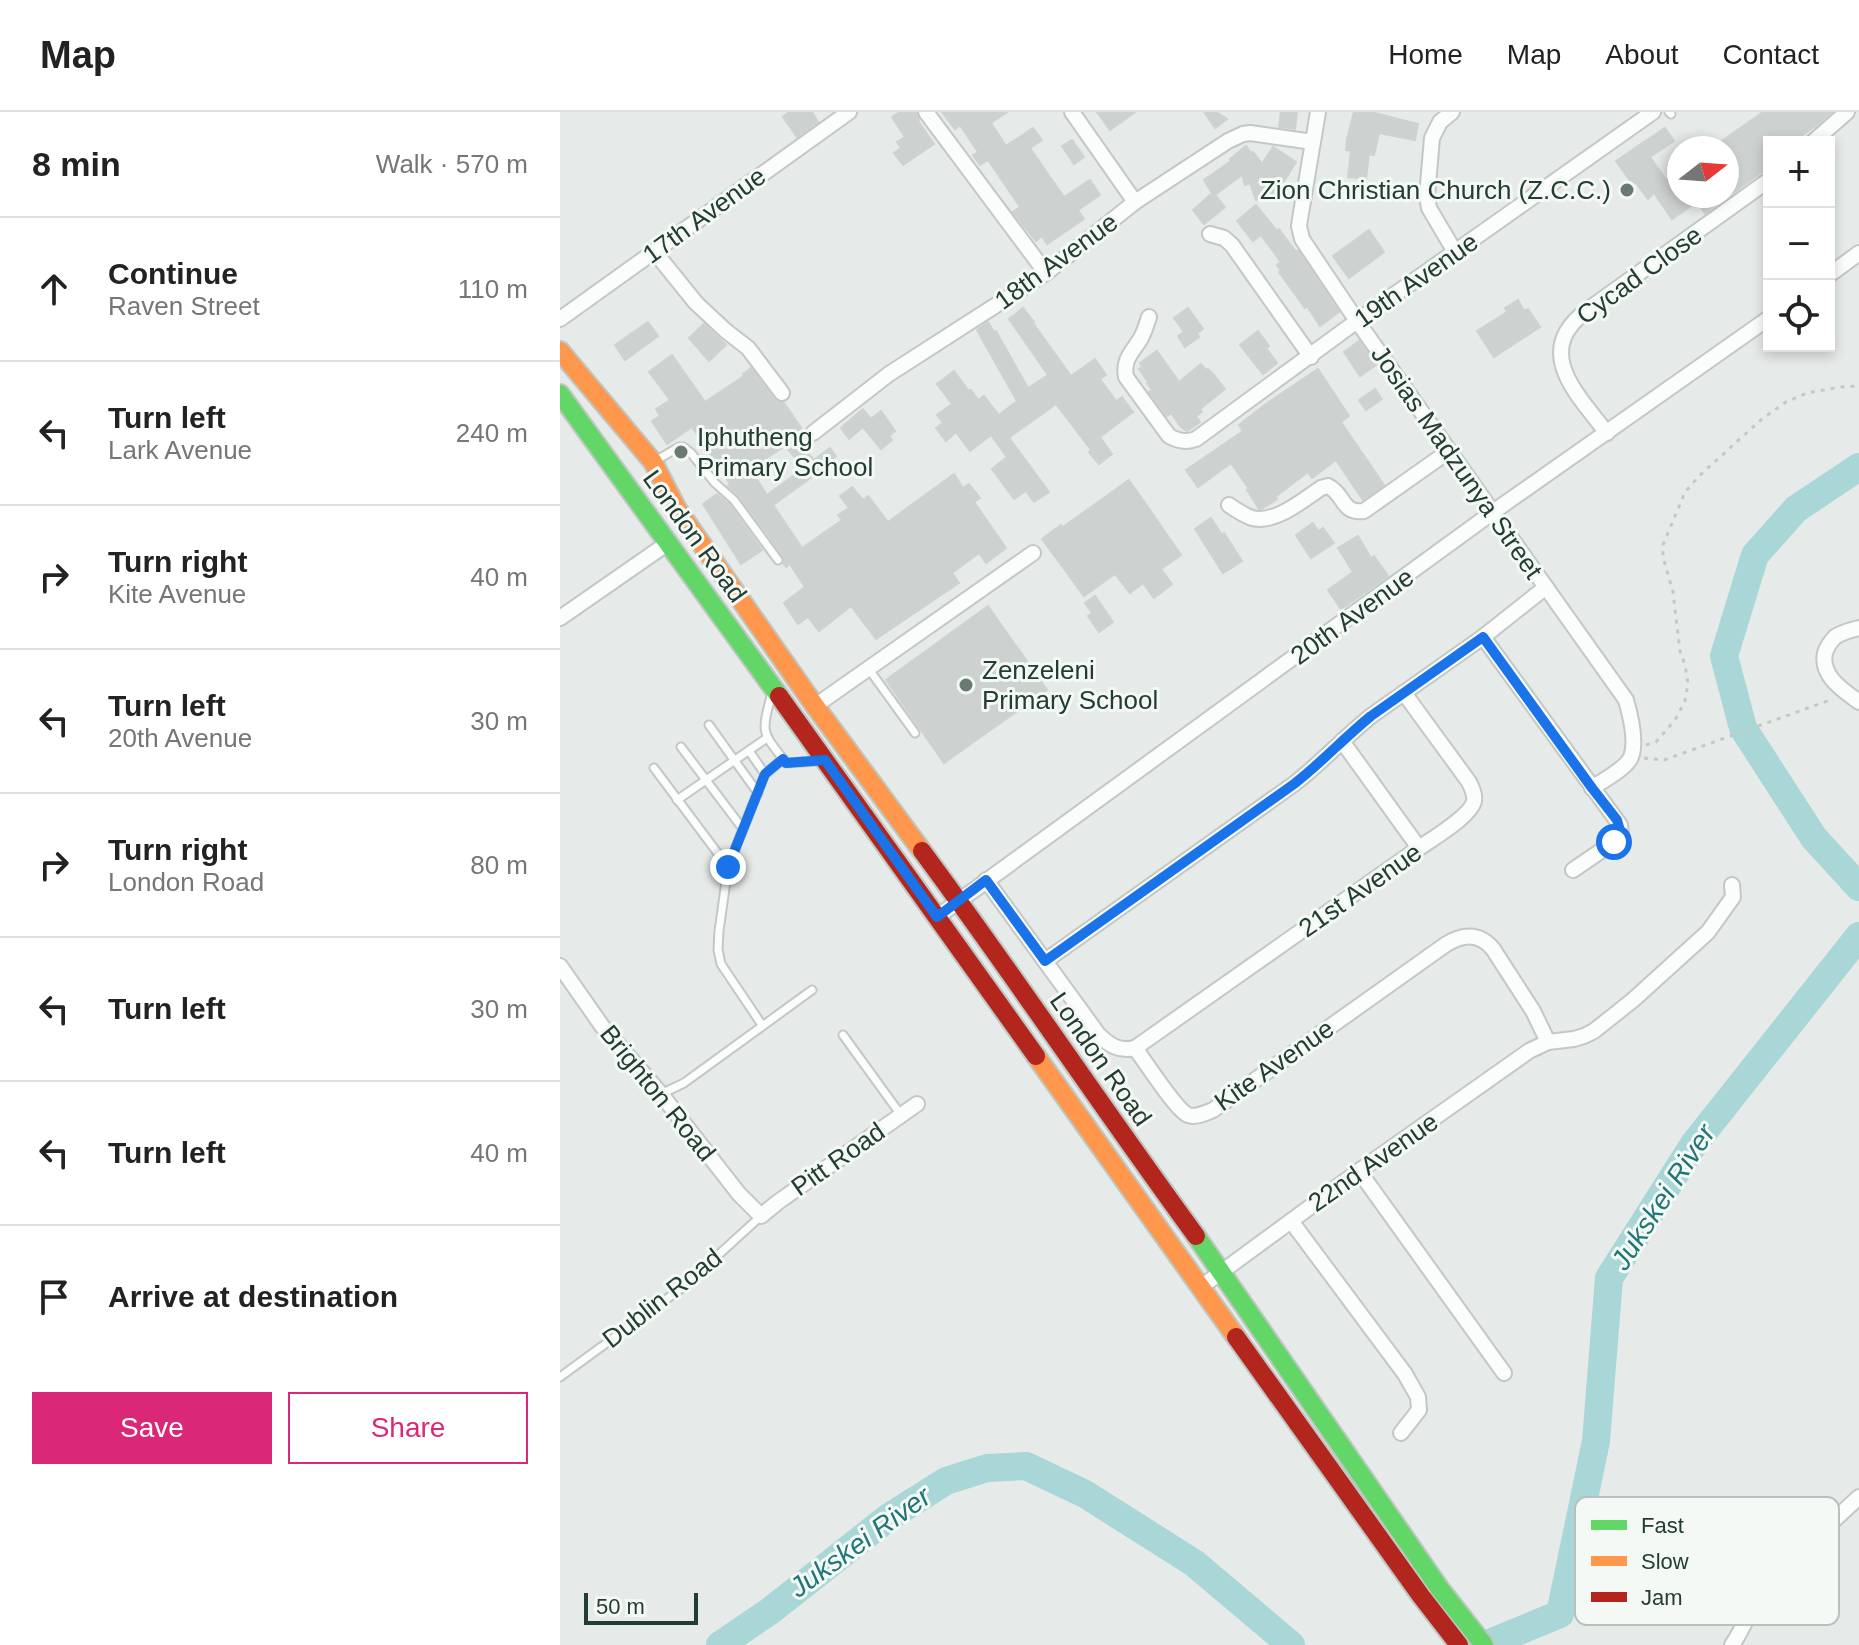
<!DOCTYPE html>
<meta charset="utf-8">
<style>
body{margin:0;font-family:Arial,sans-serif;background:#f2f2f2;color:#222}
.controls{position:absolute;right:24px;top:24px;display:grid;overflow:hidden;border-radius:0px;box-shadow:0 4px 12px #0003}
.controls button{width:72px;height:72px;display:grid;place-items:center;padding:0;border:0;border-bottom:2px solid #e0e0e0;background:#fff;color:#222;font:40px sans-serif}
.compass{position:absolute;left:1107px;top:24px;width:72px;height:72px;border-radius:50%;background:#fff;box-shadow:0 4px 12px #0003;rotate:73deg}
.scale{position:absolute;left:24px;bottom:20px;width:114px;box-sizing:border-box;padding-left:8px;border:4px solid #243d32;border-top:0;font-size:22px;line-height:28px;white-space:nowrap;color:#243d32;-webkit-text-stroke:6px #f4f9f6;paint-order:stroke}
.stop{position:absolute;width:24px;height:24px;margin:-18px;border:6px solid #1a73e8;border-radius:50%;background:#fff}
.stop.end{background:#1a73e8;border-color:#fff;box-shadow:0 2px 8px #0008}
.list{margin:0;padding:0;list-style:none}
h2{display:flex;justify-content:space-between;align-items:center;height:104px;margin:0;padding:0 32px;font-size:34px}
h2 small{font-size:26px;font-weight:400;color:#767676}
.list li{display:grid;grid-template-columns:52px 1fr auto;gap:24px;align-items:center;box-sizing:border-box;height:144px;padding:0 32px;border-top:2px solid #e0e0e0}
.list b{display:block;font-size:30px;white-space:nowrap}
.list p{margin:0;font-size:26px;white-space:nowrap;color:#767676}
.list em{font-size:26px;font-style:normal;color:#767676}
.actions{display:flex;gap:16px;padding:24px 32px}
.actions a{flex:1;padding:18px 0;border:2px solid #db2777;border-radius:0px;text-align:center;font-size:28px;color:#db2777}
.actions .main{background:#db2777;color:#fff}
.icon{flex:none;width:44px;height:44px;fill:none;stroke:currentColor;stroke-width:2;stroke-linecap:round;stroke-linejoin:round}
.map{position:relative;flex:none;width:1299px;height:1533px;overflow:hidden}
header{display:flex;align-items:center;gap:48px;box-sizing:border-box;height:112px;padding:0 40px;background:#fff;border-bottom:2px solid #e0e0e0}
header strong{font-size:38px}
nav{display:flex;gap:44px;margin-inline-start:auto;font-size:28px}
main{display:flex}
aside{flex:1;background:#fff}
.map>svg:first-child{display:block}
</style>
<header>
<strong>Map</strong>
<nav><a>Home</a><a>Map</a><a>About</a><a>Contact</a></nav>
</header>
<main>
<aside>
<h2>8 min<small>Walk · 570 m</small></h2>
<ul class="list">
<li><svg class="icon" aria-label="ahead" viewBox="0 0 24 24"><path d="M12 20V5M6 11l6-6 6 6"/></svg><div><b>Continue</b><p>Raven Street</p></div><em>110 m</em></li>
<li><svg class="icon" aria-label="left" viewBox="0 0 24 24"><path d="M17 20v-9H6M10 6l-5 5 5 5"/></svg><div><b>Turn left</b><p>Lark Avenue</p></div><em>240 m</em></li>
<li><svg class="icon" aria-label="right" viewBox="0 0 24 24"><path d="M7 20v-9h11M14 6l5 5-5 5"/></svg><div><b>Turn right</b><p>Kite Avenue</p></div><em>40 m</em></li>
<li><svg class="icon" aria-label="left" viewBox="0 0 24 24"><path d="M17 20v-9H6M10 6l-5 5 5 5"/></svg><div><b>Turn left</b><p>20th Avenue</p></div><em>30 m</em></li>
<li><svg class="icon" aria-label="right" viewBox="0 0 24 24"><path d="M7 20v-9h11M14 6l5 5-5 5"/></svg><div><b>Turn right</b><p>London Road</p></div><em>80 m</em></li>
<li><svg class="icon" aria-label="left" viewBox="0 0 24 24"><path d="M17 20v-9H6M10 6l-5 5 5 5"/></svg><div><b>Turn left</b></div><em>30 m</em></li>
<li><svg class="icon" aria-label="left" viewBox="0 0 24 24"><path d="M17 20v-9H6M10 6l-5 5 5 5"/></svg><div><b>Turn left</b></div><em>40 m</em></li>
<li><svg class="icon" aria-label="arrive" viewBox="0 0 24 24"><path d="M6 21V4h12l-3 4 3 4H6"/></svg><div><b>Arrive at destination</b></div></li>
</ul>
<div class="actions"><a class="main">Save</a><a>Share</a></div>
</aside>
<div class="map">
<svg width="1299" height="1533" viewBox="0 0 1299 1533">
<rect width="100%" height="100%" fill="#e6eae8"/>
<g fill="none" stroke-linecap="round" stroke-linejoin="round">
<!-- river -->
<g stroke="#a9d6d6" stroke-width="28">
<polyline points="1299,355 1236,397 1195,443 1164,544 1183,616 1254,726 1299,775"/>
<polyline points="160,1533 210,1499 329,1405 386,1369 427,1356 466,1354 525,1382 634,1451 731,1533"/>
<polyline points="925,1533 1000,1502 1036,1329 1049,1166 1134,1032 1299,824"/>
</g>
</g>
<!-- building -->
<g fill="#cdd1cf" stroke="#ced3d1" stroke-width="2" fill-rule="evenodd">
<polygon points="229,0 252,0 258,10 237,25 223,5"/>
<polygon points="340,0 356,0 359,8 358,9 374,32 343,53 334,41 341,36 337,30 345,25 332,5"/>
<polygon points="382,0 447,0 431,11 446,34 473,16 482,28 470,36 504,85 530,68 540,83 518,98 524,107 487,132 482,124 476,129 453,100 460,95 428,48 420,53 413,43 418,40 400,13 395,17"/>
<polygon points="537,0 575,0 550,18"/>
<polygon points="644,0 656,0 667,7 655,16"/>
<polygon points="721,0 737,0 735,17 719,15"/>
<polygon points="794,0 811,0 858,12 855,28 819,21 814,43 809,42 806,67 788,65 791,39 786,38 787,27"/>
<polygon points="1203,0 1272,0 1257,13 1232,30 1209,30 1209,55 1145,101 1137,90 1112,107 1094,81 1088,87 1076,71 1073,73 1056,49 1105,16 1114,29 1090,45 1107,69 1119,60 1119,84 1167,84 1167,36 1152,36"/>
<polygon points="512,28 524,45 514,52 502,34"/>
<polygon points="686,34 691,41 693,40 702,52 713,35 736,50 719,77 721,80 696,88 690,71 685,73 682,63 655,83 665,95 644,112 633,98 652,81 644,68 671,49 670,47"/>
<polygon points="696,93 717,119 719,117 736,140 738,138 779,200 760,214 747,194 745,196 719,160 721,159 717,153 721,150 701,123 693,129 677,109"/>
<polygon points="809,118 824,140 789,166 773,144"/>
<polygon points="958,188 964,199 968,197 980,215 934,245 917,219 947,200 945,196"/>
<polygon points="463,196 474,210 473,211 511,264 535,247 546,263 540,267 556,289 562,285 573,300 540,325 552,342 539,352 529,340 531,338 496,292 451,324 450,327 489,380 474,390 466,379 454,387 432,357 447,345 431,323 410,339 396,320 386,329 376,316 383,311 377,303 392,292 377,272 394,259 409,279 411,278 418,288 424,284 439,303 457,289 417,218 428,210 434,220 436,219 468,276 488,263 449,207"/>
<polygon points="628,196 643,217 637,221 639,225 625,235 618,224 624,220 614,206"/>
<polygon points="88,210 98,224 65,248 55,233"/>
<polygon points="144,212 166,233 149,249 129,226"/>
<polygon points="698,219 709,234 706,236 717,251 703,262 680,233"/>
<polygon points="799,229 816,253 800,264 784,240"/>
<polygon points="597,239 619,270 641,252 646,258 648,257 653,262 665,277 640,297 642,300 636,304 640,310 627,319 621,315 611,301 607,304 589,280 592,278 587,271 588,270 579,257 582,255 580,251"/>
<path d="M112,243l33,47 39,-26 -1,-2 8,-6 23,31 5,3 5,1 18,26 -9,7 21,24 16,-12 6,8 -24,21 -39,28 29,43 40,-28 -4,-5 11,-7 -9,-12 12,-9 11,13 5,-4 20,26 66,-48 9,14 6,-4 11,14 -6,4 32,46 -20,15 -7,-10 -27,20 7,10 -83,56 -25,-33 -32,25 -11,-14 -10,7 -14,-21 21,-16 -15,-23 -4,3 -3,-4v-7l-44,-60 -11,-10 2,-2 -38,-57 -25,17 -15,-23 8,-5 -4,-7 14,-9 -21,-28zM225,334l19,22 -37,27 -17,-26z"/>
<polygon points="758,257 789,304 781,310 824,373 803,388 776,348 752,366 748,360 715,385 717,387 703,396 699,397 687,378 689,377 671,351 638,375 626,358 683,319 679,313 703,294"/>
<polygon points="815,277 822,287 806,298 799,288"/>
<polygon points="303,297 311,307 321,299 335,319 329,324 332,328 321,337 303,315 289,327 281,316"/>
<polygon points="569,368 621,443 601,457 612,472 594,486 583,471 570,481 555,462 524,484 482,427 501,413 503,415"/>
<polygon points="157,382 169,392 202,438 181,452 143,392"/>
<polygon points="651,406 662,423 664,421 682,449 663,461 635,417"/>
<polygon points="753,411 758,419 763,416 774,431 751,446 736,423"/>
<polygon points="798,424 811,446 814,444 828,464 781,497 768,478 793,460 778,436"/>
<polygon points="535,484 553,510 539,520 528,504 532,501 525,491"/>
<polygon points="428,494 487,578 384,651 326,568"/>
</g>
<g fill="none" stroke-linecap="round" stroke-linejoin="round">
<!-- lane casing -->
<g stroke="#c3c7c5" stroke-width="11">
<g id="lane">
<polyline points="1109,0 1111,2"/>
<polyline points="95,349 119,335 123,335 131,341 155,371 174,388 218,448"/>
<polyline points="308,556 355,621"/>
<path d="M211,584c-10,39 -9,35 15,67l33,-2"/>
<polyline points="149,613 198,681"/>
<polyline points="121,635 183,717"/>
<polyline points="189,639 205,662"/>
<polyline points="94,656 168,755"/>
<polyline points="117,688 207,626"/>
<polyline points="202,913 161,852 158,838 159,819 168,755 205,662 223,647"/>
<polyline points="283,923 341,1003"/>
<polyline points="101,982 124,971 252,878"/>
<polyline points="0,1265 123,1175 201,1104"/>
</g>
</g>
<!-- street casing -->
<g stroke="#c3c7c5" stroke-width="18">
<g id="street">
<polyline points="366,0 486,161"/>
<polyline points="512,0 575,90"/>
<path d="M758,0l-18,107 -1,7 3,13 55,82 269,379c4,14 11,42 5,57 -4,11 -29,24 -39,31"/>
<polyline points="892,0 880,10 872,26 867,84 869,96 895,140"/>
<polyline points="1253,30 1287,0"/>
<polyline points="650,122 664,126 672,133 751,245"/>
<polyline points="94,139 136,191 166,219 188,236 222,281"/>
<polyline points="1269,163 1299,141"/>
<path d="M589,205c-2,6 -4,13 -7,19 -7,14 -20,22 -16,41l43,59c9,5 17,7 27,3l161,-118 296,-209"/>
<polyline points="0,207 289,0"/>
<polyline points="253,321 329,262 486,161 575,90 668,29 683,22 690,21 753,30"/>
<path d="M1047,321c-29,-38 -75,-81 -21,-122l183,-131"/>
<path d="M669,393c7,5 15,10 23,13 23,6 51,-18 69,-30l7,-2c17,8 13,28 36,25l85,-60"/>
<polyline points="0,506 108,431"/>
<path d="M1299,516c-8,2 -17,4 -24,9 -4,4 -8,10 -10,16 -5,23 18,37 34,49"/>
<polyline points="923,525 1060,713 1061,722 1054,730 1013,758"/>
<polyline points="255,594 473,441"/>
<polyline points="782,629 859,736"/>
<path d="M426,768l112,154c11,11 21,18 37,14 10,13 41,62 53,67 8,3 17,-2 25,-5l232,-165c17,-11 34,-13 48,4l40,62 15,31"/>
<polyline points="377,805 933,400 1209,206"/>
<path d="M485,849l249,-177c27,-21 50,-46 77,-68l112,-79 63,-50"/>
<polyline points="0,854 42,914 101,982 179,1082 201,1104 218,1090 357,992"/>
<path d="M575,936l284,-200c13,-9 52,-32 55,-47 1,-7 -2,-13 -5,-19l-65,-89"/>
<polyline points="799,1059 944,1261"/>
<polyline points="731,1109 845,1262 858,1285 859,1298 841,1321"/>
<polyline points="641,1175 799,1059 969,939 988,930 1014,927 1024,924 1034,919 1073,888 1148,820 1173,785 1172,773"/>
<path d="M1172,1533c14,-20 20,-43 34,-62l93,-86"/>
</g>
</g>
<!-- fast casing -->
<g stroke="#bec6c2" stroke-width="22">
<g id="fast">
<polyline points="0,282 219,584"/>
<polyline points="636,1124 880,1477 924,1533"/>
</g>
</g>
<!-- slow casing -->
<g stroke="#bec6c2" stroke-width="22">
<g id="slow">
<polyline points="0,239 93,350 117,397 255,594 362,739"/>
<polyline points="476,944 676,1225"/>
</g>
</g>
<!-- jam casing -->
<g stroke="#bec6c2" stroke-width="22">
<g id="jam">
<polyline points="219,584 476,944"/>
<path d="M362,739c94,127 181,258 274,385"/>
<polyline points="676,1225 861,1484 899,1533"/>
</g>
</g>
<!-- path -->
<g stroke="#c2cac6" stroke-width="3" stroke-dasharray="4 6" stroke-linecap="butt">
<polyline points="1086,633 1096,630 1115,608 1125,589 1128,571 1125,553 1120,539 1113,480 1103,445 1103,433 1125,380 1139,364 1202,307 1226,290 1247,281 1281,275 1299,274"/>
<polyline points="1084,646 1104,648 1273,587"/>
</g>
<!-- lane -->
<use href="#lane" stroke="#fbfcfc" stroke-width="7"/>
<!-- street -->
<use href="#street" stroke="#fbfcfc" stroke-width="14"/>
<!-- fast -->
<use href="#fast" stroke="#63d668" stroke-width="18"/>
<!-- slow -->
<use href="#slow" stroke="#ff974d" stroke-width="18"/>
<!-- jam -->
<use href="#jam" stroke="#b3261e" stroke-width="18"/>
</g>
<g fill="none" stroke-linecap="round" stroke-linejoin="round">
<!-- route -->
<path stroke="#1a73e8" stroke-width="10" d="M168,755l37,-93 18,-15 3,4 39,-3 112,157 49,-37 59,81 249,-177c27,-21 50,-46 77,-68l112,-79 109,151 25,32 4,14 -7,8"/>
</g>
<!-- markers -->
<g fill="#687a72" stroke="#f4f9f6" stroke-width="3">
<circle cx="1067" cy="78" r="8"/>
<circle cx="121" cy="340" r="8"/>
<circle cx="406" cy="573" r="8"/>
</g>
<g text-anchor="middle" dominant-baseline="central" stroke-width="6" stroke-linejoin="round" paint-order="stroke">
<!-- poi labels -->
<g font-size="26" fill="#243d32" stroke="#f4f9f6" text-anchor="start">
<text x="1051" y="78" text-anchor="end">Zion Christian Church (Z.C.C.)</text>
<text x="137" y="325">Iphutheng<tspan x="137" dy="30">Primary School</tspan></text>
<text x="422" y="558">Zenzeleni<tspan x="422" dy="30">Primary School</tspan></text>
</g>
<!-- street labels -->
<g font-size="26" fill="#243d32" stroke="#f4f9f6">
<text transform="translate(144 103) rotate(-36)">17th Avenue</text>
<text transform="translate(496 149) rotate(-36)">18th Avenue</text>
<text transform="translate(1079 163) rotate(-36)">Cycad Close</text>
<text transform="translate(856 168) rotate(-35)">19th Avenue</text>
<text transform="translate(897 350) rotate(55)">Josias Madzunya Street</text>
<text transform="translate(135 424) rotate(54)">London Road</text>
<text transform="translate(792 504) rotate(-36)">20th Avenue</text>
<text transform="translate(800 778) rotate(-35)">21st Avenue</text>
<text transform="translate(541 947) rotate(55)">London Road</text>
<text transform="translate(714 953) rotate(-35)">Kite Avenue</text>
<text transform="translate(98 981) rotate(51)">Brighton Road</text>
<text transform="translate(278 1047) rotate(-35)">Pitt Road</text>
<text transform="translate(813 1050) rotate(-35)">22nd Avenue</text>
<text transform="translate(102 1186) rotate(-38)">Dublin Road</text>
</g>
<!-- water labels -->
<g font-size="28" font-style="italic" fill="#217576" stroke="#f4f9f6">
<text transform="translate(1103 1085) rotate(-57)">Jukskei River</text>
<text transform="translate(300 1430) rotate(-36)">Jukskei River</text>
</g>
</g>
<!-- legend -->
<rect x="1015" y="1385" width="264" height="128" rx="12" fill="#f4f9f6" stroke="#b6c1bb" stroke-width="2"/>
<rect x="1031" y="1408" width="36" height="10" fill="#63d668"/>
<rect x="1031" y="1444" width="36" height="10" fill="#ff974d"/>
<rect x="1031" y="1480" width="36" height="10" fill="#b3261e"/>
<g font-size="22" fill="#243d32">
<text x="1081" y="1421">Fast</text>
<text x="1081" y="1457">Slow</text>
<text x="1081" y="1493">Jam</text>
</g>
</svg>
<div class="controls">
<button>+</button>
<button>−</button>
<button><svg class="icon" aria-label="locate" viewBox="0 0 24 24"><circle cx="12" cy="12" r="6"/><path d="M12 2v4M12 18v4M2 12h4M18 12h4"/></svg></button>
</div>
<svg class="compass" viewBox="-18 -18 36 36"><path d="M0-13l5 13h-10z" fill="#e53935"/><path d="M0 13l5-13h-10z" fill="#767676"/></svg>
<div class="scale">50 m</div>
<div class="stop" style="left:1054px;top:730px"></div>
<div class="stop end" style="left:168px;top:755px"></div>
</div>
</main>
